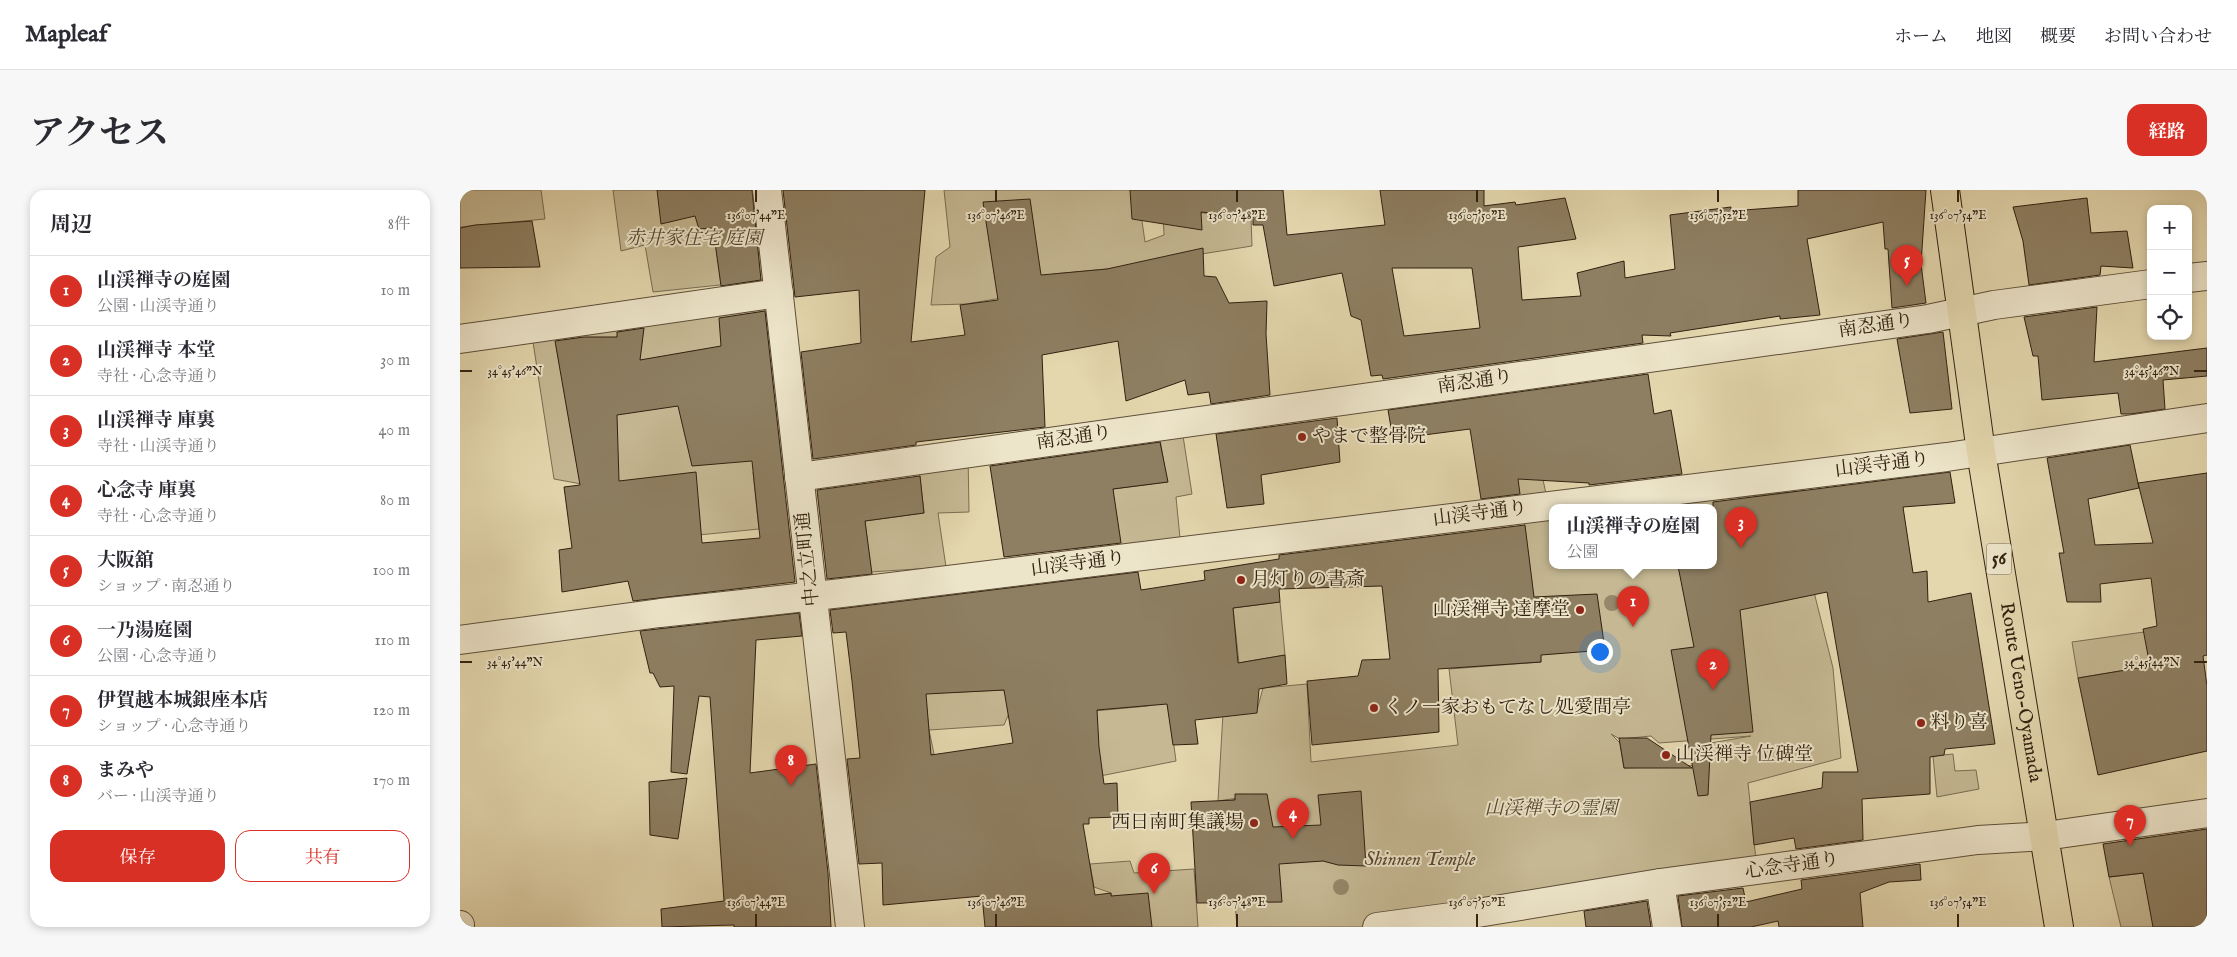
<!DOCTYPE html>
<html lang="ja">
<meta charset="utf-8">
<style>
body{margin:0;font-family:"IM FELL English","Noto Serif JP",serif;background:#f7f7f7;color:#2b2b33}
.controls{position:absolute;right:15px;top:15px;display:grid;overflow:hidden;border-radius:10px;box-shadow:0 2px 8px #0003}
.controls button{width:45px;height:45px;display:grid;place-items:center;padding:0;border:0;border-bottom:1px solid #e1e1e2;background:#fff;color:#2b2b33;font:25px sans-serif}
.you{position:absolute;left:1139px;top:461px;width:18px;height:18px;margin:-12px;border:4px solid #fff;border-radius:50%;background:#1a73e8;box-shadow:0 0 0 8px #1a73e833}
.badge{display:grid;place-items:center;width:32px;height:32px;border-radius:50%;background:#d93025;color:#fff;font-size:16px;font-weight:700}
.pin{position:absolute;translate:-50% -41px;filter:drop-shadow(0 1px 2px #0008)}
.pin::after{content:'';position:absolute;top:26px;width:18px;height:15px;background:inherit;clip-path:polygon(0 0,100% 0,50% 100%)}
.popup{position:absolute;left:1089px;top:314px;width:168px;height:65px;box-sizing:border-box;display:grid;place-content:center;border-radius:10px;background:#fff;filter:drop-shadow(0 1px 4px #0005);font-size:16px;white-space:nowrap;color:#7c7c81}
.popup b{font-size:19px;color:#2b2b33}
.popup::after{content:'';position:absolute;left:50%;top:100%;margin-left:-10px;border:10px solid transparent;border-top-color:#fff}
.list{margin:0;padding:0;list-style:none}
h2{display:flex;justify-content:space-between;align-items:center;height:65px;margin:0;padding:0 20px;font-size:21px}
h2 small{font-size:16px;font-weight:400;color:#7c7c81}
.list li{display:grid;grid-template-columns:32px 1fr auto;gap:15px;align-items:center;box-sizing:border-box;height:70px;padding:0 20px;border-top:1px solid #e1e1e2}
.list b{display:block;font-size:19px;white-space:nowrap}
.list p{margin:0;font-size:16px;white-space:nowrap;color:#7c7c81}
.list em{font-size:16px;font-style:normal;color:#7c7c81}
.actions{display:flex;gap:10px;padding:15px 20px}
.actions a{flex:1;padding:11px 0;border:1px solid #d93025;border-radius:15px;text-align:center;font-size:18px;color:#d93025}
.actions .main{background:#d93025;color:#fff}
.icon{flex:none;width:28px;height:28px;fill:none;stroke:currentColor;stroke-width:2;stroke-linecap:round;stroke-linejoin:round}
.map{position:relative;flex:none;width:1747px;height:737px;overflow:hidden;border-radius:15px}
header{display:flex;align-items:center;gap:30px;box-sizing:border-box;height:70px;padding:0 25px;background:#fff;border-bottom:1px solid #e1e1e2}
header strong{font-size:24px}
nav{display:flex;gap:28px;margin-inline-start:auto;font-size:18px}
.intro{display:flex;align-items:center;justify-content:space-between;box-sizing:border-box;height:120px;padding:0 30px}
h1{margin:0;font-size:35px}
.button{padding:12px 22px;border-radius:15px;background:#d93025;color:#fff;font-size:18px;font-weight:700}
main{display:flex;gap:30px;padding:0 30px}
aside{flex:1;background:#fff;border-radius:15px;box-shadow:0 2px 8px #0003}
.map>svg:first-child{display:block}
</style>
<header>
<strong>Mapleaf</strong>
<nav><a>ホーム</a><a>地図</a><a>概要</a><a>お問い合わせ</a></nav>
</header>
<div class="intro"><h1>アクセス</h1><a class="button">経路</a></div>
<main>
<aside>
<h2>周辺<small>8件</small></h2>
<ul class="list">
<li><span class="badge">1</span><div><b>山渓禅寺の庭園</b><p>公園 · 山渓寺通り</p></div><em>10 m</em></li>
<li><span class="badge">2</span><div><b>山渓禅寺 本堂</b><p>寺社 · 心念寺通り</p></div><em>30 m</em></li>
<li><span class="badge">3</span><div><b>山渓禅寺 庫裏</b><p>寺社 · 山渓寺通り</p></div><em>40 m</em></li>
<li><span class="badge">4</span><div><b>心念寺 庫裏</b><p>寺社 · 心念寺通り</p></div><em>80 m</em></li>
<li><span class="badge">5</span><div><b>大阪舘</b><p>ショップ · 南忍通り</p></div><em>100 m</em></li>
<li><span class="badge">6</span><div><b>一乃湯庭園</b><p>公園 · 心念寺通り</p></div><em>110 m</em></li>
<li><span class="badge">7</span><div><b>伊賀越本城銀座本店</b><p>ショップ · 心念寺通り</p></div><em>120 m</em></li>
<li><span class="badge">8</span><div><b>まみや</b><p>バー · 山渓寺通り</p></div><em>170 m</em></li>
</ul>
<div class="actions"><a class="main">保存</a><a>共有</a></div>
</aside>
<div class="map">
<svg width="1747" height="737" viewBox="0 0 1747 737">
<rect width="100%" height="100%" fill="#e4d7ae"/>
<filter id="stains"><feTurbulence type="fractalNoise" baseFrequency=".004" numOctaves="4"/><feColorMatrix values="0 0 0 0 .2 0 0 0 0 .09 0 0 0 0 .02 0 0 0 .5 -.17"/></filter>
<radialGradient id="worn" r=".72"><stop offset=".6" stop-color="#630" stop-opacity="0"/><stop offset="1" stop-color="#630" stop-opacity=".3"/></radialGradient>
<!-- green -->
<g fill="#c5b893" stroke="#7a6c52" fill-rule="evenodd">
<polygon points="0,0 81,0 85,29 0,37"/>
<polygon points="153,0 307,0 317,89 193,102 185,55 161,61"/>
<polygon points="484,0 671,0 682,31 685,52 704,45 702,0 731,22 756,24 790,0 792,56 647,79 594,84 577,102 506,114 471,115 476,67 490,57"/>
<polygon points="319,103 338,278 293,282 299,339 138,355 127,295 94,289 71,139"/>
<polygon points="721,233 732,304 716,307 720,348 618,362 617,336 653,299 707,292 698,237"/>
<polygon points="508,263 509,322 478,323 486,377 411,382 405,331 464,323 458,270"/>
<polygon points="1081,280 1086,304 1023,312 1021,298"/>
<path d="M1341,301l14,105 18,72 8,90 -93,25 8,77 -287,67h-232l-2,-25 -17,-99 39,-8 -39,6 5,-88 34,-3 6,-22 44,-4 4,78 147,-17 -9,-76 92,-7 -17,-141 29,-4v49h160v-58h-83zM1151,544l9,5 31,-3 8,7 92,-7 -40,7 -2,22 -85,3 -4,-25z"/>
<polygon points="820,412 825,465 779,473 773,418"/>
<polygon points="1684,442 1706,474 1669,500 1660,481 1618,488 1612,452"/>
<polygon points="470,471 477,503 544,500 550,521 544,535 469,540 474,564 466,565 403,550 469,540 466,513 448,510"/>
<polygon points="707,505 716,571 640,586 634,521 688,516"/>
<polygon points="1493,564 1495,581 1516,580 1519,599 1477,607 1473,566"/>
<polygon points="670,671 674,683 734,679 738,737 655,737 651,703 634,697 630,674"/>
<polygon points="1747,676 1693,737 1661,737 1649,687"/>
</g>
<!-- building -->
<g fill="#8e7f62" stroke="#302010" fill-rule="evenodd">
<polygon points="197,0 292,0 301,90 261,96 253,38 239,39 235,26 201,34"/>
<polygon points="323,0 465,0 451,152 505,145 500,115 538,110 523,12 570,9 581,85 647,79 743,58 744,86 756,87 769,113 807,111 806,144 810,205 751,214 749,202 728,205 725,190 666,211 658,151 582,165 585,237 456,252 456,255 353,269 341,162 401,153 399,100 335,107"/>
<path d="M670,0h153l4,45 98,-10 -5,-35h104v16l31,-4 1,3 49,-7 11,41 -58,8 4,53 59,-4 -4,-23 47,-12 1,17 50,-9 -5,-54 61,-8v4l67,-5v-16h128l-5,74 5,39 -34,5 -4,-59h-3l-2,-27 -76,17 13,76 -40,4v-3l-110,17 1,3 -29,-1 1,8 -260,36 -1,-4 -11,1 -10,-56 -10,-4 -9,-43 -68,13 -11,-61h-10v-8l-52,-5 1,18 -70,-11zM932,78h80l8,60 -76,8z"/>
<polygon points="1627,8 1631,43 1667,41 1673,78 1641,76 1640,85 1569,95 1563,51 1553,17"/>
<polygon points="72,31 80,77 0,78 0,38 15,35"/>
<polygon points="1637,117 1634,172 1747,158 1747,186 1703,190 1705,219 1671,224 1661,224 1658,203 1582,210 1578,166 1573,166 1564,127"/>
<path d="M305,121l30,271 -162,19 -5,-20 -66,11 -3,-42 13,-2 -8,-61 16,-2 -25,-144 29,-4h33v-5l27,-4 -4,32 81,-14 -2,-28zM218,216l14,60 60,-5 8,77 -58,5 -6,-71 -77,9 -2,-66z"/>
<polygon points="1483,142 1492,219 1450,223 1437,149"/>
<polygon points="1188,184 1194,224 1211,220 1222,284 1129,295 1129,293 1058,289 1060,304 1021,309 1010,239 933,249 928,220"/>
<polygon points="877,228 880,272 801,285 804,314 767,318 756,244"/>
<polygon points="700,252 708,292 653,299 661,353 544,367 530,276"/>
<path d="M1670,255l8,38 69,-10v182l-4,1 4,30v65l-109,24 -20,-97 72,-12 -7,-37 14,-3 -6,-48 -51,6 1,18h-34l-8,-49h5l-17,-95zM1678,293l15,60 -58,2 -7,-46 51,-11z"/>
<polygon points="1490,282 1495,313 1443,317 1453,383 1467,381 1468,412 1511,403 1535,554 1485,559 1484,565 1470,567 1470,604 1402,609 1403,650 1336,659 1334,648 1294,655 1290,612 1362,598 1363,582 1398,582 1367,402 1280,420 1293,542 1251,545 1248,605 1238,606 1211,460 1234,457 1218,376 1253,376 1253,312"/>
<polygon points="460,286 464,323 405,331 412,384 367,389 357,300"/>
<path d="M1065,335l9,72 63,-3 8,56 -64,5v7l-103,7 1,63 -127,13 -5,-64 51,-5 4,-16 28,-1 -8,-73 -103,3 1,13 -47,6 5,55 47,-8 2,29 -28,5 -2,24 -62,7 3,24 -25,1 -6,-41 -70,6 2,37 5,37 13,-1 1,34 -29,1v6h-6l12,71 16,-2v3l37,-3 4,34h-167l-3,-31 -99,9 -1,-42 -23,1 -12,-105 13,-1 -8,-77 -6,-49 -13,1 -3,-23 308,-38 3,18 64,-10 -1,-9 75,-12v-4zM544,500l9,53 -82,12 -5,-61z"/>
<polygon points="339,423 342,446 296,450 290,583 356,574 368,683 371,737 274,737 274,735 202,737 201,719 264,711 250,507 239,506 227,584 211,582 214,496 200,497 193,483 190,483 180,441"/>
<polygon points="1159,548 1187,548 1232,578 1164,578"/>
<polygon points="227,588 218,649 190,645 189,592"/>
<polygon points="901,601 906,676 878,675 863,671 819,674 822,712 737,713 731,612 775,610 775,604 807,604 813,637 861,635 858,605"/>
<polygon points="1747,639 1747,737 1693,737 1683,683 1649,687 1643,654"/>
<polygon points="1460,674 1461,690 1429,692 1400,703 1403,737 1319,737 1318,731 1291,737 1222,737 1218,706 1283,698 1286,712 1342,699 1341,690"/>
<polygon points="1187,711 1191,737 1126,737 1124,721"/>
</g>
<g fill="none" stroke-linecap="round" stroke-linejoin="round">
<!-- minor casing -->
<g stroke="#5d4e38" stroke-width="30">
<g id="minor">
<polyline points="307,0 390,737"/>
<polyline points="1728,88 1747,86"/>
<polyline points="0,149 319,103"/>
<polyline points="339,287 1468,129 1534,115 1691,94"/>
<polyline points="0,450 200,423 382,403 1487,267 1747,228"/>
<polyline points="1200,693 1207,737"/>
<polyline points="0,735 0,737"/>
<polyline points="917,737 999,726 1200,693 1518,650 1585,646 1747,623"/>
</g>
</g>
<!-- major casing -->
<g stroke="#302010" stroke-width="30">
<g id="major">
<path id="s1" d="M1485,0l36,262 78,475"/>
</g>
</g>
<!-- minor -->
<use href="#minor" stroke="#ede5ca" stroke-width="28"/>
<!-- major -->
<use href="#major" stroke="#e4d7ae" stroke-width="28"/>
</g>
<!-- trees -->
<g fill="#958769">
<circle cx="1152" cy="413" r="8"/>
<circle cx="881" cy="697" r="8"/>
</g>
<!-- ticks -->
<path fill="none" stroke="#302010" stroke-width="2" d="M296,0v12M536,0v12M777,0v12M1017,0v12M1258,0v12M1498,0v12M0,181h12M1734,181h13M0,472h12M1734,472h13M296,724v13M536,724v13M777,724v13M1017,724v13M1258,724v13M1498,724v13"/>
<!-- markers -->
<g fill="#8f2418" stroke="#ede5ca" stroke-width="2">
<circle cx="842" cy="247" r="5"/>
<circle cx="781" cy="390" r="5"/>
<circle cx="1120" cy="420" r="5"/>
<circle cx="914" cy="518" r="5"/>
<circle cx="1461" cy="533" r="5"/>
<circle cx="1206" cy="565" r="5"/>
<circle cx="794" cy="633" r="5"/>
</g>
<g text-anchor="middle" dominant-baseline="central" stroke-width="4" stroke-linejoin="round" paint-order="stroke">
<!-- shield labels -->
<rect fill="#ede5ca" stroke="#695b48" stroke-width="1" x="1526.5" y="353.5" width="25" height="31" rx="4"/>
<g font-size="18" font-weight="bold" fill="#302010">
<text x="1539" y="369">56</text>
</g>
<!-- park labels -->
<g font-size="19" font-style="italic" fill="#554631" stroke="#ede5ca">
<text x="234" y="49">赤井家住宅 庭園</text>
<text x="1091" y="619">山渓禅寺の霊園</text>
<text x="960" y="670">Shinnen Temple</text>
</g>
<!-- street labels -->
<g font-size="19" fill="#302010" stroke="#ede5ca">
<text transform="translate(1416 136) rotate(-8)">南忍通り</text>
<text transform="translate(1015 192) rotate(-8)">南忍通り</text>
<text transform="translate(614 248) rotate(-8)">南忍通り</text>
<text transform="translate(1422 275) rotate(-7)">山渓寺通り</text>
<text transform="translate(1020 324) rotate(-7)">山渓寺通り</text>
<text transform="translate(348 369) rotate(-96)">中之立町通</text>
<text transform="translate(618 374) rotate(-7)">山渓寺通り</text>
<text stroke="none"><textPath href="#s1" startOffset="508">Route Ueno-Oyamada</textPath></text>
<text transform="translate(1332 676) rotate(-8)">心念寺通り</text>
</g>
<!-- poi labels -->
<g font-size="19" fill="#302010" stroke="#ede5ca" text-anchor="start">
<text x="852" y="247">やまで整骨院</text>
<text x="791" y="390">月灯りの書斎</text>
<text x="1110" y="420" text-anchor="end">山渓禅寺 達摩堂</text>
<text x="924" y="518">くノ一家おもてなし処愛間亭</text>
<text x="1471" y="533">料り喜</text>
<text x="1216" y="565">山渓禅寺 位碑堂</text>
<text x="784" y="633" text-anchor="end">西日南町集議場</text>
</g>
</g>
<g font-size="12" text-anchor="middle" fill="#302010" stroke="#ede5ca" stroke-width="4" stroke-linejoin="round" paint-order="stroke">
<text x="296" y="29">136°07'44"E</text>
<text x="536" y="29">136°07'46"E</text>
<text x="777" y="29">136°07'48"E</text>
<text x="1017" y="29">136°07'50"E</text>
<text x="1258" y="29">136°07'52"E</text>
<text x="1498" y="29">136°07'54"E</text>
<text x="55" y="185">34°45'46"N</text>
<text x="1692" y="185">34°45'46"N</text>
<text x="55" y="476">34°45'44"N</text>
<text x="1692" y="476">34°45'44"N</text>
<text x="296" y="716">136°07'44"E</text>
<text x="536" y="716">136°07'46"E</text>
<text x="777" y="716">136°07'48"E</text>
<text x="1017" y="716">136°07'50"E</text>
<text x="1258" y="716">136°07'52"E</text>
<text x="1498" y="716">136°07'54"E</text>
</g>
<rect width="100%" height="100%" filter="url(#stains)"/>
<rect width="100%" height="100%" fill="url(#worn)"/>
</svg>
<div class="controls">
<button>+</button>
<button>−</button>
<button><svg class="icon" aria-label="locate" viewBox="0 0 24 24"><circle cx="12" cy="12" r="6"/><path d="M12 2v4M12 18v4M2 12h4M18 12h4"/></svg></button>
</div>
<div class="you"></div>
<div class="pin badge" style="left:1173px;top:437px">1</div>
<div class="popup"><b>山渓禅寺の庭園</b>公園</div>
<div class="pin badge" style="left:1253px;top:500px">2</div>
<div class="pin badge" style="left:1281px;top:358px">3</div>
<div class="pin badge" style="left:833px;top:649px">4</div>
<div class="pin badge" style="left:1447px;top:96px">5</div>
<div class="pin badge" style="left:694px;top:704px">6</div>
<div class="pin badge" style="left:1670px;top:656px">7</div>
<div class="pin badge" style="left:331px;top:596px">8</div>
</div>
</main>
